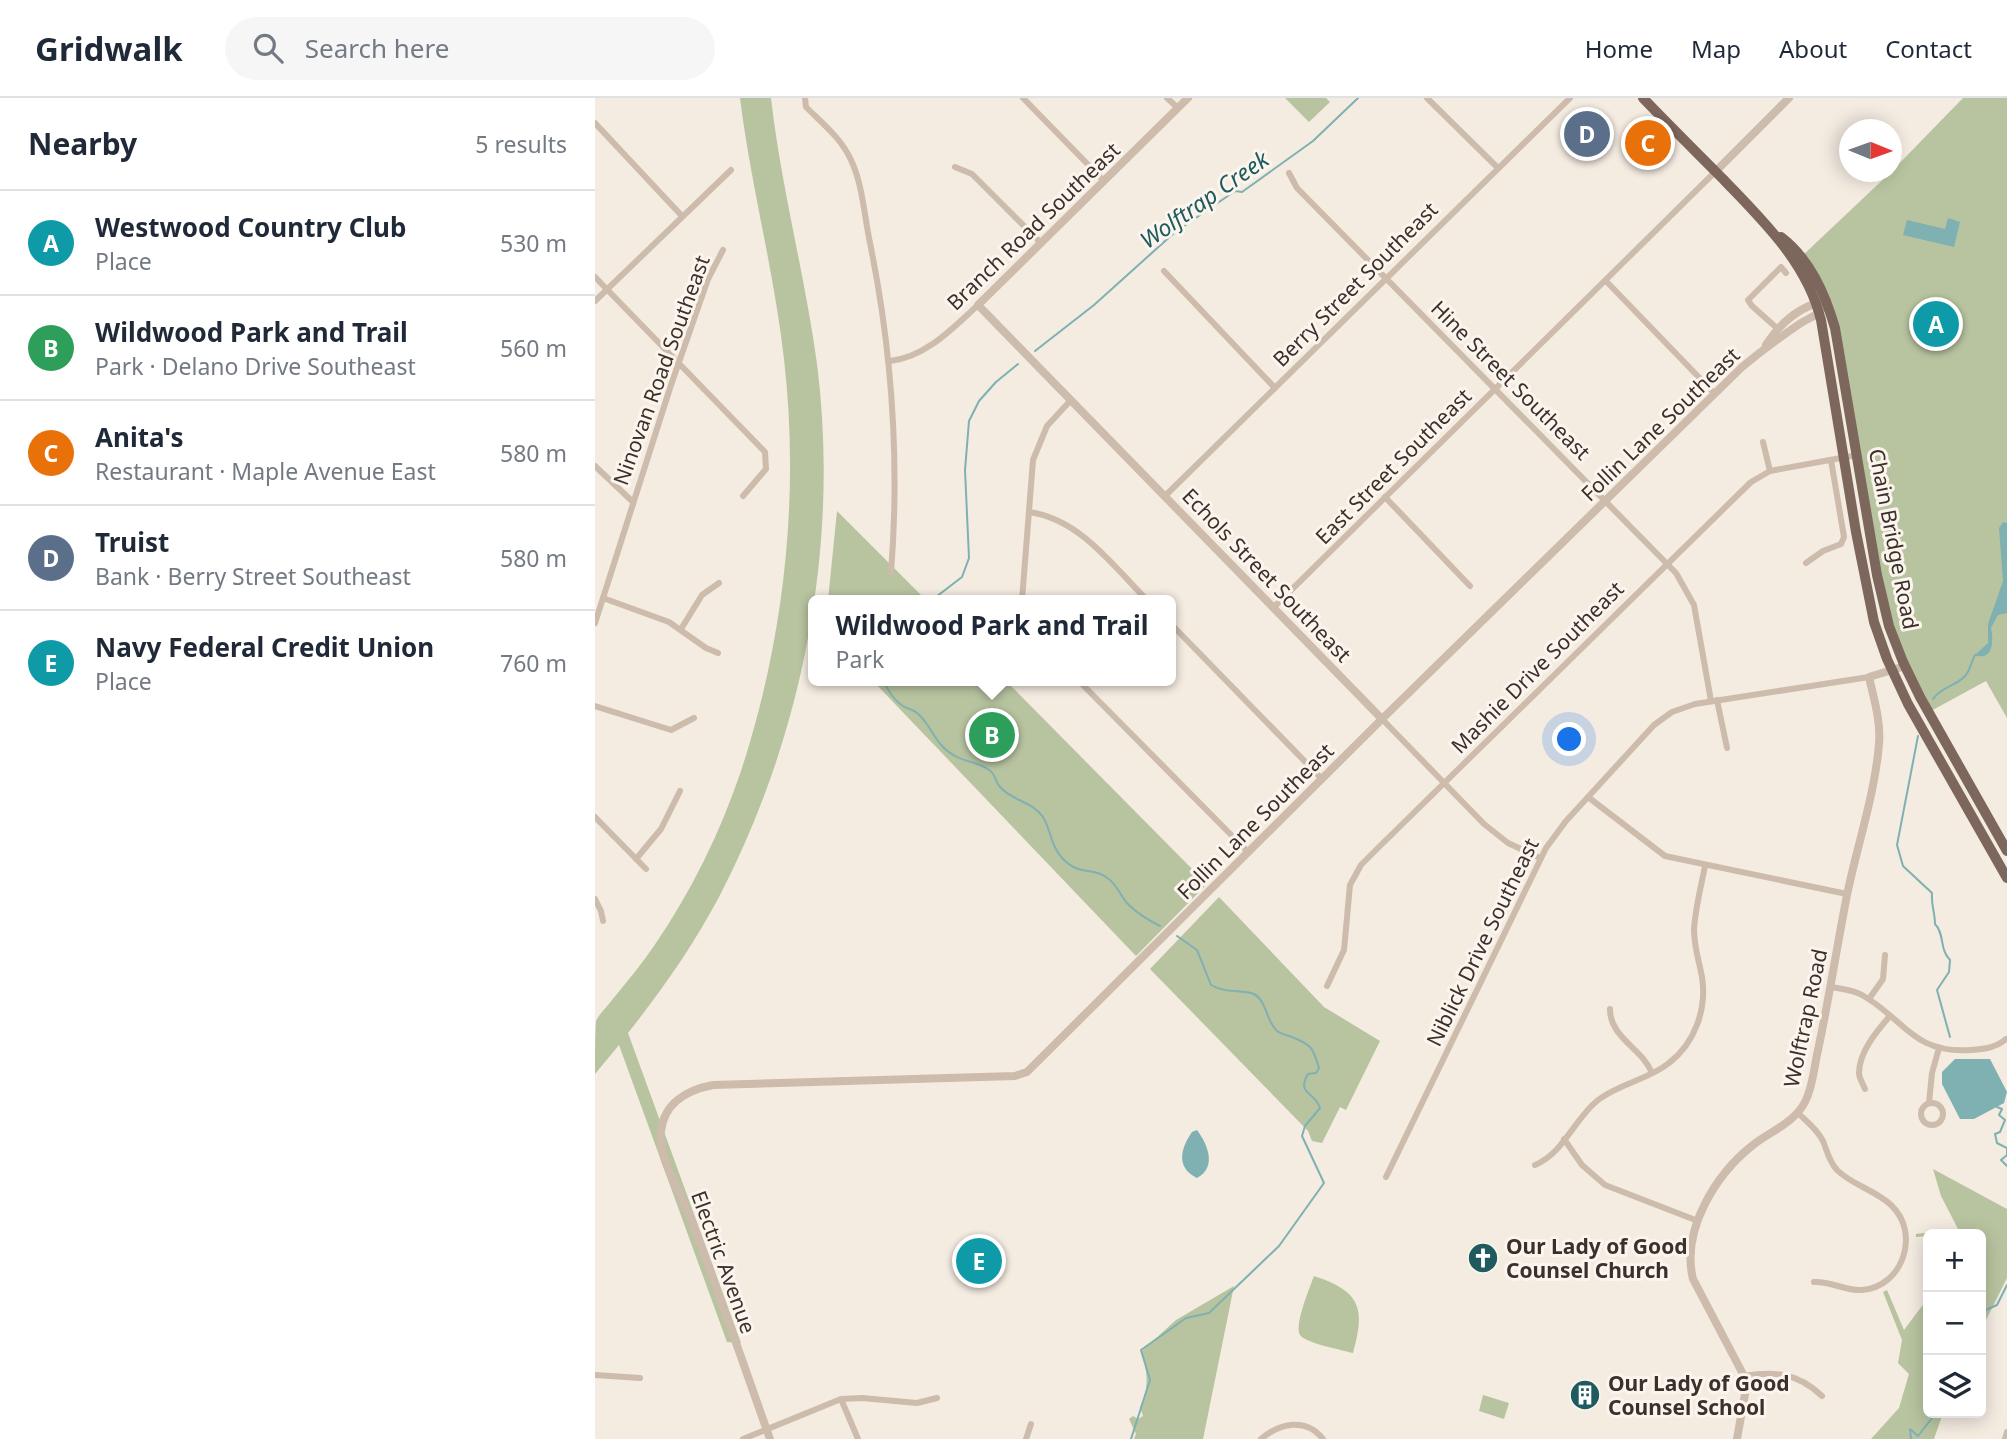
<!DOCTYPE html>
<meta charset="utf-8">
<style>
body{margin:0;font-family:"Noto Sans",sans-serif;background:#f6f6f7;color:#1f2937}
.controls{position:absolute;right:21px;bottom:21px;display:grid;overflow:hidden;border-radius:10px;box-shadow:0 4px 18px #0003}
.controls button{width:63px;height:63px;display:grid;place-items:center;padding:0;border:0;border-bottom:2px solid #e0e1e3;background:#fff;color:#1f2937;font:35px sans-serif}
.compass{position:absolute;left:1244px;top:21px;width:63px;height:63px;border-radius:50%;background:#fff;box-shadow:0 4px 18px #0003;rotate:91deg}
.you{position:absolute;left:975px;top:642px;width:24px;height:24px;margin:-18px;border:5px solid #fff;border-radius:50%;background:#1a73e8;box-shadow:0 0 0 10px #1a73e833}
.badge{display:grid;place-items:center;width:46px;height:46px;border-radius:50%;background:#1f5a5e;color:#fff;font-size:23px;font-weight:700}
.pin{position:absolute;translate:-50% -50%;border:4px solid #fff;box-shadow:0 2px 7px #0006}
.popup{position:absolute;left:213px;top:497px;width:368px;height:91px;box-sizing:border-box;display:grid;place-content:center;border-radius:10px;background:#fff;filter:drop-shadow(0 2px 5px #0005);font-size:23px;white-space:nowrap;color:#747a83}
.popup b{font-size:26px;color:#1f2937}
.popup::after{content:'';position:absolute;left:50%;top:100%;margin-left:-14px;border:14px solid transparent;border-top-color:#fff}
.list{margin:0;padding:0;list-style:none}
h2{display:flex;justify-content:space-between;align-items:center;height:91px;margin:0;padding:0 28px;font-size:30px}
h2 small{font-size:23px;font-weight:400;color:#747a83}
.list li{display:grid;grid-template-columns:46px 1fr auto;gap:21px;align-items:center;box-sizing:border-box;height:105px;padding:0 28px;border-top:2px solid #e0e1e3}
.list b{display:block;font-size:26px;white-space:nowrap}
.list p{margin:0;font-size:23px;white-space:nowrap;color:#747a83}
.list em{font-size:23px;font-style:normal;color:#747a83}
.icon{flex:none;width:38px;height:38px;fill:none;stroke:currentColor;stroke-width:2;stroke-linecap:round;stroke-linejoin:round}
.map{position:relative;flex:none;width:1412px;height:1341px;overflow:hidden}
header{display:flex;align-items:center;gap:42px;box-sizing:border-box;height:98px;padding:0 35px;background:#fff;border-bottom:2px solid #e0e1e3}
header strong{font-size:33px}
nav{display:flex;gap:38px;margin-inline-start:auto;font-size:24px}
.search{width:490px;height:63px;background:#f6f6f7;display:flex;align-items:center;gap:18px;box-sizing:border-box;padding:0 24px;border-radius:38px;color:#747a83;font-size:26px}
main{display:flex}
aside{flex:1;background:#fff}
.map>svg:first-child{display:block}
</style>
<header>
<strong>Gridwalk</strong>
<div class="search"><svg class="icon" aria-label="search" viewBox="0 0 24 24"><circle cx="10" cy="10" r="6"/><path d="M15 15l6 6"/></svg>Search here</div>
<nav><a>Home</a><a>Map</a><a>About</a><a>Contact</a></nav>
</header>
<main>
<aside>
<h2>Nearby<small>5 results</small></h2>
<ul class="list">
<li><span class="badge" style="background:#0f9aa8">A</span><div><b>Westwood Country Club</b><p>Place</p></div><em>530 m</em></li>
<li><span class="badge" style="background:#2e9e5b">B</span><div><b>Wildwood Park and Trail</b><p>Park · Delano Drive Southeast</p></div><em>560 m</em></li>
<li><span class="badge" style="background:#e8710a">C</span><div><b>Anita's</b><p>Restaurant · Maple Avenue East</p></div><em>580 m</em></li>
<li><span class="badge" style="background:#5c6f8a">D</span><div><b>Truist</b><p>Bank · Berry Street Southeast</p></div><em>580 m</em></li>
<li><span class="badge" style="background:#0f9aa8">E</span><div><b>Navy Federal Credit Union</b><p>Place</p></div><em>760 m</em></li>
</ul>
</aside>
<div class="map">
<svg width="1412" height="1341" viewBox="0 0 1412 1341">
<rect width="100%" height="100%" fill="#f4ebe1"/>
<!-- green -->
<g fill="#b8c4a0">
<path d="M145,0h31c10,89 34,177 46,266 23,180 -14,372 -98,533 -26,49 -57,93 -91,136l113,310 -14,-1 -108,-297 -24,29c0,-12 0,-43 1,-53 3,-7 11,-14 16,-21 14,-17 29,-35 42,-54 37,-54 66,-113 87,-175 43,-131 59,-274 43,-412 -10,-88 -33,-173 -44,-261z"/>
<polygon points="690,0 731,0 735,4 714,24"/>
<polygon points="1368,0 1412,0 1412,620 1391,583 1334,614 1294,528 1232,202 1206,159 1296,74"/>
<polygon points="242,413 331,502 233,502"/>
<polygon points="278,583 411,583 612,786 541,858"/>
<polygon points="624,799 729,909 785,943 751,1012 745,1009 727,1045 717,1043 713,1033 555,871"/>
<polygon points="1338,1071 1412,1111 1412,1180 1386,1232 1386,1136 1333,1136 1333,1138 1321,1139 1321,1136 1363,1131 1346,1098"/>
<path d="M719,1178c46,15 52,32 39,77 -11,-3 -48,-10 -53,-18 -6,-10 10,-48 14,-59z"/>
<path d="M639,1188l-31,153h-69l2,-5 -7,-15 4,-3 5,3 5,-3 -3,-9c10,-20 7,-35 2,-56l34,-31z"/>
<polygon points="1292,1192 1309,1232 1333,1200 1333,1315 1348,1315 1339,1341 1276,1341 1304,1310 1314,1276 1303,1265 1307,1242 1288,1194"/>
<polygon points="888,1297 914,1305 909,1321 884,1313"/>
</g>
<!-- water -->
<g fill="#7fb0b2">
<polygon points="1353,120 1365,124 1359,149 1308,137 1312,122 1350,131"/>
<path d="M1408,424l4,1v90l-9,2 -7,13c3,12 2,34 -16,27l13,-12v-19l15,-43 -4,-53z"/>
<polygon points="1360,961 1395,961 1412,994 1409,1005 1379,1021 1365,1021 1347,986 1347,974"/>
<path d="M602,1032c11,15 20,37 0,48 -21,-10 -17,-29 -5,-46z"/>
</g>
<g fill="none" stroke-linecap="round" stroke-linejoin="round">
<!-- stream -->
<g stroke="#7fb0b2" stroke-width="2">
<polyline points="440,253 499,207 579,135 640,93 647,94 718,43 763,0"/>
<polyline points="337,502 367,479 374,460 370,372 374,323 384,303 401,284 423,266"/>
<path d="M289,583c3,9 11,20 19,25 4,3 10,3 14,7 16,13 17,32 38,43 10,6 24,6 34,14 7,4 6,12 11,17 12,14 32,14 43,30 8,13 8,30 20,42 17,17 28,8 43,18 12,7 14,20 23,28 9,9 21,16 31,21"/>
<path d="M1338,601c8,-12 23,-13 32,-23 5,-5 6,-14 10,-21h2"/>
<path d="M1323,638l-21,109 6,21 29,27c-1,12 3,20 3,31 10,10 4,25 15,36l-1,12 -12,18 13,47"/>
<polyline points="1402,1009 1407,1011 1404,1017 1410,1022 1405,1034 1400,1036 1402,1045 1412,1050 1412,1057 1406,1062 1412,1068"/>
<polyline points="1386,1214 1402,1207 1412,1187"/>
<polyline points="1333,1297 1333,1311"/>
<path d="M536,1341l19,-59 -9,-30 45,-32 23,-5 70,-67 45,-63 -22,-47 3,-10 15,-18c-5,-16 -24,-14 -12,-34l8,-1 3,-5c-6,-20 -7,-23 -27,-31 -5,-2 -11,-3 -15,-6 -11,-10 -10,-30 -23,-37 -13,-5 -27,0 -43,-9l-14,-35 -20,-14"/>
<polyline points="1316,1341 1315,1331 1323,1338 1337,1320 1335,1315"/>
</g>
<!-- minor -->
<g stroke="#cdbbac" stroke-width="6">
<path d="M210,0l1,9c16,16 35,31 45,53 11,23 13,52 18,78 23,111 31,221 22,335"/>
<polyline points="428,0 509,83"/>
<polyline points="572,0 583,10"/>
<polyline points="832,0 903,70"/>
<polyline points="0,25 87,118"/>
<polyline points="360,69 377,76 446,145"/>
<polyline points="694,75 702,90 1081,475 1099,507 1116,603"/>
<polyline points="569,173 680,290"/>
<polyline points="0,179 170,354 171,371 148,398"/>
<polyline points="1011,183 1120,296"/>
<polyline points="0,203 136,72"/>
<polyline points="1183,231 1157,208 1153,202 1186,169 1191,175"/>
<path d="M295,263c36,-4 63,-33 88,-56"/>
<polyline points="1168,344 1175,373"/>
<polyline points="0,368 38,404"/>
<polyline points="570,398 975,0"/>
<polyline points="790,399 875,488"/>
<path d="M434,414c51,7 84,54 118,88"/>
<polyline points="1211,465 1228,453 1246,446 1249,439 1236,362"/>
<polyline points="8,500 74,524 111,550 123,555"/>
<polyline points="427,502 438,362 452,328 476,302"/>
<polyline points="679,509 1120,74"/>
<polyline points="0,525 76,287 113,181 128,152"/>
<polyline points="576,526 727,681"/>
<polyline points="86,531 107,497 124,485"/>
<polyline points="484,583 653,754"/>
<polyline points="1122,602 1132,650"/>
<polyline points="0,608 76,632 99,620"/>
<polyline points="787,621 889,726 913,745 945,760"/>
<polyline points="993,699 1070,758 1252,796"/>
<polyline points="0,719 51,771"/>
<polyline points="41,761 66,731 85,693"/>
<polyline points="0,801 6,813 8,823"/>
<polyline points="732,888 749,852 755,787 766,767 786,747 1156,384 1175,373 1262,357"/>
<path d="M1236,889c11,2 22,3 31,8 43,24 50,59 109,55 13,-1 25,-2 35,-11"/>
<polyline points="1274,901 1288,881 1290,857"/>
<path d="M1015,911c0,29 32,39 42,64"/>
<path d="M1270,991c-2,-5 -6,-11 -6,-16 0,-21 18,-42 30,-56"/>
<circle cx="1337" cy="1016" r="11"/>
<polyline points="1334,1005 1337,975 1344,950"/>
<path d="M1203,1015c9,9 19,16 25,28 4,10 6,20 14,29 15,15 38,20 54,35 30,28 12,82 -29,85 -17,1 -31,-9 -48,-8"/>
<polyline points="969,1041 987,1067 1010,1087 1103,1123"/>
<path d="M940,1067c29,-12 39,-46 63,-65 22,-17 50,-20 71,-37 26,-20 38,-54 33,-86 -3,-16 -8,-31 -8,-47 1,-21 7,-43 11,-64"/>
<polyline points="791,1079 951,750 971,723 1059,627 1077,614 1100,606 1274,579"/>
<polyline points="0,1277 45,1280"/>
<path d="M1149,1278c32,-5 54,-3 78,20"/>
<polyline points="246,1301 263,1341"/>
<polyline points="148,1341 246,1301 267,1300 322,1305 342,1300"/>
<polyline points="431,1341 436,1326"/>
<path d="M666,1341c19,-16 45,-22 62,0"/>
<polyline points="1410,1341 1412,1334"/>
</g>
<!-- tertiary -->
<g stroke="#cdbbac" stroke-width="8">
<polyline points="593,0 383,207 787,621"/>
<polyline points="1120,74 1194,0"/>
<path d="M1171,247c13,-20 31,-37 55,-43"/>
<path d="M175,1341c-27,-76 -53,-152 -82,-227 -10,-25 -30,-54 -27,-81 3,-28 26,-41 52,-46l302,-9 12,-4 355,-353 360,-352c18,-15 37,-29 56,-42 8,-6 18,-8 24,-16"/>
<path d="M1142,1341l8,-45 -1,-18 -51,-97c-12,-49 23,-105 60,-134 18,-14 41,-22 52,-43 8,-15 9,-35 13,-52 11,-51 19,-104 29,-155 10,-49 28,-101 32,-151 2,-22 -5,-45 -10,-67l36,-11"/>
</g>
<!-- primary -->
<g stroke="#7d675c" stroke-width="10">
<path d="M1048,0c26,27 53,54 80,81 39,41 84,83 98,141l35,212 18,90 13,37 21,45 99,174"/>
<path d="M1186,139c29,22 44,57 54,91l42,247 12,51 14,36 17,35 87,154"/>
</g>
</g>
<!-- icons -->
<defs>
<g id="church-disc" transform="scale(1.575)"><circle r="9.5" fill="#1f5a5e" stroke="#fbf5ee"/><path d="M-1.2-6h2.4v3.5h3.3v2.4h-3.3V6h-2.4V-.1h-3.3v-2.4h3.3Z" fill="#fff"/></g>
<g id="building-disc" transform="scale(1.575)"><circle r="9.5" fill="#1f5a5e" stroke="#fbf5ee"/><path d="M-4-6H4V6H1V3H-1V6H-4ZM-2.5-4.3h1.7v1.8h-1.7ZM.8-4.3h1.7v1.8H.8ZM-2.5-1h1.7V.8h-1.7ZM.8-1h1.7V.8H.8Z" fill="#fff"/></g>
</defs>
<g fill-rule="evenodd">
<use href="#church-disc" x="888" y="1160"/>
<use href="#building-disc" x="990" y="1297"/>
</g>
<g text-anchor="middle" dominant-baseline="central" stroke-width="6" stroke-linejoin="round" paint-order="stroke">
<!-- street labels -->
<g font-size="21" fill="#3b302b" stroke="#fbf5ee">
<text transform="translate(438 128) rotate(-44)">Branch Road Southeast</text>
<text transform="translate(760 186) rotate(-45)">Berry Street Southeast</text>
<text transform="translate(66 272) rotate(-70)">Ninovan Road Southeast</text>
<text transform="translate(916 282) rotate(45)">Hine Street Southeast</text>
<text transform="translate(1065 326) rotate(-44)">Follin Lane Southeast</text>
<text transform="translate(798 368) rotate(-45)">East Street Southeast</text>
<text transform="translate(1299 441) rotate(79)">Chain Bridge Road</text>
<text transform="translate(672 477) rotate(46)">Echols Street Southeast</text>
<text transform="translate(942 569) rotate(-45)">Mashie Drive Southeast</text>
<text transform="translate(660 723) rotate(-45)">Follin Lane Southeast</text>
<text transform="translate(887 844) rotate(-64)">Niblick Drive Southeast</text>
<text transform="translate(1210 920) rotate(-78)">Wolftrap Road</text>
<text transform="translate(129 1164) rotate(70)">Electric Avenue</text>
</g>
<!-- poi labels -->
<g font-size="21" font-weight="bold" fill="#3b302b" stroke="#fbf5ee" text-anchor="start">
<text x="911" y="1148">Our Lady of Good<tspan x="911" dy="24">Counsel Church</tspan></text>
<text x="1013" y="1285">Our Lady of Good<tspan x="1013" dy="24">Counsel School</tspan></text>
</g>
<!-- water labels -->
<g font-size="23" font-style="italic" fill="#1f5a5e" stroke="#fbf5ee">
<text transform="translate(609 101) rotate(-35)">Wolftrap Creek</text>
</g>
</g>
</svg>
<div class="controls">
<button>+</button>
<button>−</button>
<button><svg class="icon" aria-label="layers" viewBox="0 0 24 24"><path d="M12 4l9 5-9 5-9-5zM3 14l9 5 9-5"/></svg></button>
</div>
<svg class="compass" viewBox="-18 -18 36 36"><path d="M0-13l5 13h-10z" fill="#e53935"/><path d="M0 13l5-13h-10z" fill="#747a83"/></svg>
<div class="you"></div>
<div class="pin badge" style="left:1341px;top:226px;background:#0f9aa8">A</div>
<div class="pin badge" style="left:397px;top:637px;background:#2e9e5b">B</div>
<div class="popup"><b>Wildwood Park and Trail</b>Park</div>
<div class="pin badge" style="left:1053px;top:45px;background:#e8710a">C</div>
<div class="pin badge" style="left:992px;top:36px;background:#5c6f8a">D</div>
<div class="pin badge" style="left:384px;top:1163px;background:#0f9aa8">E</div>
</div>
</main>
